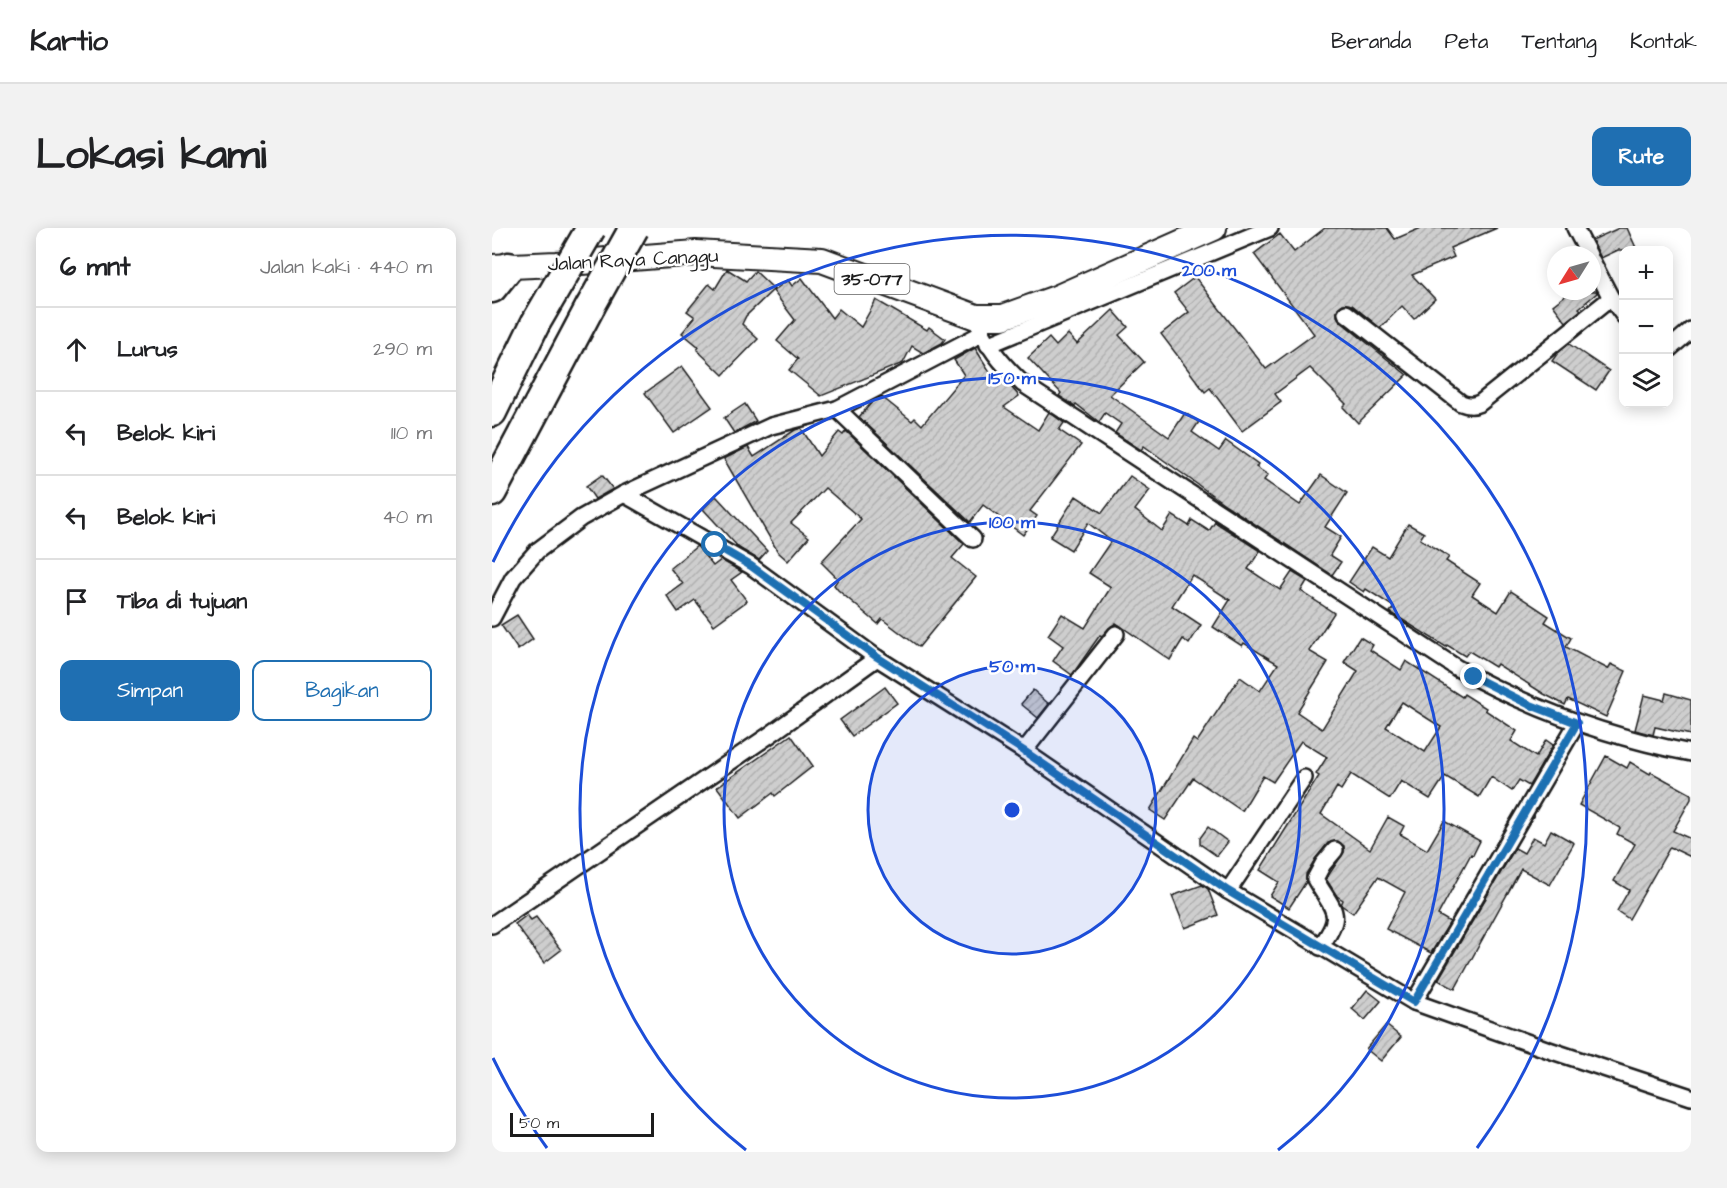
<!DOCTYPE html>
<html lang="id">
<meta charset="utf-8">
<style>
body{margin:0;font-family:"Architects Daughter",sans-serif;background:#f2f2f2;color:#202124}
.controls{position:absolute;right:18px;top:18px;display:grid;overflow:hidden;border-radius:12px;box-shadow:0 3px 15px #0003}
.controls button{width:54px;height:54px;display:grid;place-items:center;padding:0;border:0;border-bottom:2px solid #e0e0e0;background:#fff;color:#202124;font:30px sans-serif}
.compass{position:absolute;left:1055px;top:18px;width:54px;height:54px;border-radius:50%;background:#fff;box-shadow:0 3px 15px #0003;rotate:233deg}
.scale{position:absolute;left:18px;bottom:15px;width:144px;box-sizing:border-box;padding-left:6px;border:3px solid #1c1c1c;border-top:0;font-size:16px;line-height:21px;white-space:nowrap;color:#1c1c1c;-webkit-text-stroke:4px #fff;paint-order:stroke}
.stop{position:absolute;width:18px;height:18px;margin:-14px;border:4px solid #1f6fb2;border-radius:50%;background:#fff}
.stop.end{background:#1f6fb2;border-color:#fff;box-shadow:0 2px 6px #0008}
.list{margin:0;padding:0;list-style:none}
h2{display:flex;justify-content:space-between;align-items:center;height:78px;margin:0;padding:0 24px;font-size:26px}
h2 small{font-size:20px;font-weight:400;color:#757577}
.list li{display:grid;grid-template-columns:39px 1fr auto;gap:18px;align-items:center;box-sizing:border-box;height:84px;padding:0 24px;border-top:2px solid #e0e0e0}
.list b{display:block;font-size:22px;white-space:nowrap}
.list em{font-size:20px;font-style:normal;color:#757577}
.actions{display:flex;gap:12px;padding:18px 24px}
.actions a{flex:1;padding:14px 0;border:2px solid #1f6fb2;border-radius:12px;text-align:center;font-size:21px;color:#1f6fb2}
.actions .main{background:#1f6fb2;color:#fff}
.icon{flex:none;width:33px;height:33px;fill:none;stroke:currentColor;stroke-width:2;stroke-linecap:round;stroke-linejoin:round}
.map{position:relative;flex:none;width:1199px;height:924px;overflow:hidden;border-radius:12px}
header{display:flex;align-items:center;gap:36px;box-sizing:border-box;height:84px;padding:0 30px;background:#fff;border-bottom:2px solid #e0e0e0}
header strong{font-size:28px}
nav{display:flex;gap:33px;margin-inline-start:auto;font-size:21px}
.intro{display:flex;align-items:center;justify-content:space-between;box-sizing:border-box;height:144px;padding:0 36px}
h1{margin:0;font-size:42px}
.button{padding:15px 27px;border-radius:12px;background:#1f6fb2;color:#fff;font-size:21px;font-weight:700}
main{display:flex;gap:36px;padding:0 36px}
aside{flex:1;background:#fff;border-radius:12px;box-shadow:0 3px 15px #0003}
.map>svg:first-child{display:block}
</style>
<header>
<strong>Kartio</strong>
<nav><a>Beranda</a><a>Peta</a><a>Tentang</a><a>Kontak</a></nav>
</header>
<div class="intro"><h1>Lokasi kami</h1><a class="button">Rute</a></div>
<main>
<aside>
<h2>6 mnt<small>Jalan kaki · 440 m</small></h2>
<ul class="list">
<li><svg class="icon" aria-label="ahead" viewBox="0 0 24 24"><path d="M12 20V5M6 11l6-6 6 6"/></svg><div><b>Lurus</b></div><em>290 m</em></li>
<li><svg class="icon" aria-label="left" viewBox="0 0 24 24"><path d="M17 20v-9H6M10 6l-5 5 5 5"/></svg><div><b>Belok kiri</b></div><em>110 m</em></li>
<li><svg class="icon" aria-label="left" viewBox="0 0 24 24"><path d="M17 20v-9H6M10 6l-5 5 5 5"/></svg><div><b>Belok kiri</b></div><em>40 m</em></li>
<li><svg class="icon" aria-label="arrive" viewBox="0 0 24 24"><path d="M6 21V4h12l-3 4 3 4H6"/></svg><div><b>Tiba di tujuan</b></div></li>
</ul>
<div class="actions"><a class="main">Simpan</a><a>Bagikan</a></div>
</aside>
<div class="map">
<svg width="1199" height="924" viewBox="0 0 1199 924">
<defs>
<pattern id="building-hatch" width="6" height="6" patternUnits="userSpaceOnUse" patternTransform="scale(1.5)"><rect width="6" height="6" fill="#cecece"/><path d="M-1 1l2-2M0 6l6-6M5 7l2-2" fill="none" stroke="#b0b0b0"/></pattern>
</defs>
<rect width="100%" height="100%" fill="#fff"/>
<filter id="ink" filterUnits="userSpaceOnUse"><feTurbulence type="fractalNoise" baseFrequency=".0167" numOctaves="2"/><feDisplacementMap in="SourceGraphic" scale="12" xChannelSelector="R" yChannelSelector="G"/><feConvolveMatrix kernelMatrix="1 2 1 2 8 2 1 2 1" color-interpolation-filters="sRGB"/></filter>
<g filter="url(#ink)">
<!-- building -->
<g fill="url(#building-hatch)" stroke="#1c1c1c" stroke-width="1.5" fill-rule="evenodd">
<polygon points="833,0 895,0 903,11 929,0 1005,0 958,20 962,29 920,47 943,71 922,91 910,78 888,100 860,77 851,76 846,80 845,88 848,93 915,147 866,195 851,179 854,176 818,140 783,166 789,174 750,203 718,160 713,164 669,106 697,84 682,65 703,49 774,141 822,106 762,26 788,6 802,24"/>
<polygon points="1127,0 1135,0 1145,22 1126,22 1109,30 1100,12"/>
<polygon points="235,41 254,53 263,43 282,61 254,88 250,96 266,111 231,147 205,122 207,119 190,105 203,89 195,83 217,56 223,61"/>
<polygon points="310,50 340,90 347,81 369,99 384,72 435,102 437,99 453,111 450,115 431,125 420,118 411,135 329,168 297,142 306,131 285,113 303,92 281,63 296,52 300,58"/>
<polygon points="1079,63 1104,63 1105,65 1087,80 1089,82 1074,94 1061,77"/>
<polygon points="621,82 636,99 627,107 652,134 618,167 677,209 693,185 707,194 700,204 727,223 734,213 766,236 764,239 776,247 772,252 808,277 829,247 855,265 833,299 849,309 838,327 849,334 840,347 734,277 652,218 649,222 623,205 629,196 613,185 607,194 584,176 583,178 567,168 569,165 536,130 557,110 564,118 576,106 585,116"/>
<polygon points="1077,116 1117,143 1104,162 1060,133 1065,126"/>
<polygon points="483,120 505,155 511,150 527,168 512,179 546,202 557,184 572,195 567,202 589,217 538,283 545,288 531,307 491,277 478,294 367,189 382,172 390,169 420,193 423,190 430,197 472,147 462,132"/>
<polygon points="190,138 220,179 182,205 153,165"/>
<polygon points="253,176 264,193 242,205 232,190"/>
<polygon points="309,200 327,228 347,204 351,207 354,203 472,316 460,330 484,349 427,419 390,391 386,396 346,362 342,357 346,351 329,334 369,291 333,260 299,295 317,309 296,333 286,324 232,231 256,219 262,229 303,202"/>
<polygon points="110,247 121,261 103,271 94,258"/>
<path d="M638,248l20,14 -15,20 27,21 10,-16 17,11 3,-6 17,11 6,-9 45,29 -12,18 32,21 12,-18 15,9 -6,10 33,22 -25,38 19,11 -31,50 25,17 36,-58 -14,-9 16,-25 13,8 -3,5 31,20 5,-9 56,36 2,-3 22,14 -1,2 32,21 -6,10 25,16 10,-17 7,5 -24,41 -10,-6 -7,11 -21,-14 -12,20 -34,-21 -15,23 -29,-18 -11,18 -39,-25 -10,16 -4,-3 -16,27 49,35 18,-32 16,9 -4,8 27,16 17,-29 36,20 -7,14 -2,-1 -33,61 12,7 -19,31 -45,-24 19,-37 -27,-15 -25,36 -12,-8 2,-5 -6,-4 -11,-17 18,-27v-6l-7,-5 -9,2 -12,15 -10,16v8l-17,26 -19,-12 9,-14 -19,-12 59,-94 -3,-2 11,-17 -26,-16 -28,41 -10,-6 -21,35 -49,-33 -28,42 -15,-10 43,-71 4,3 43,-65 20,14 18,-27 -34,-21 -2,3 -29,-19 17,-27 -38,-25 -20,31 29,19 -12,19 -6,-5 -13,21 -54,-37 -7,5 -7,8 -2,-1 -28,40 -19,-14 10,-15 -15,-11 14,-21 23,14 26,-41 -22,-14 22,-32 -23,-18 -17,27 -21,-13 26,-41 26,17zM910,474l39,25 -16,25 -39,-25z"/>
<polygon points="224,268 275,323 267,332 247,320 211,281"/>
<polygon points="916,296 932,305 928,311 957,329 954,333 988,355 980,367 1006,384 1019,363 1057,388 1053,394 1079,410 1074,419 1116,441 1119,436 1134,443 1114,489 1076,471 1073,477 1052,466 1005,436 1003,439 977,423 973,428 955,417 954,419 898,384 902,379 874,361 872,364 857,354 880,319 896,329"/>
<polygon points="205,318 221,338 229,332 250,344 239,352 255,373 222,397 203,372 186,384 175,368 191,356 178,340"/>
<polygon points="25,387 41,411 26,422 9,397"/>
<polygon points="393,459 405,475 360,508 348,492"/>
<polygon points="541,462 557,476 546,490 529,476"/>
<polygon points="1174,465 1199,472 1199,507 1163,499 1161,507 1143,502 1152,467 1172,472"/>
<polygon points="299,507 321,538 283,568 281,565 248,590 225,559"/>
<polygon points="1114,528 1135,540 1138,534 1158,546 1159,544 1199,566 1199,571 1181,603 1199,611 1199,629 1178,619 1137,691 1125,683 1137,662 1122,653 1143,616 1125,606 1128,600 1087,577"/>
<polygon points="716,599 736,614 725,628 708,616 708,610"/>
<polygon points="1059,602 1082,615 1058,657 1029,641 963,761 946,752 1023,620 1032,625 1041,609 1052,615"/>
<polygon points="710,657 716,661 726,687 693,700 680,668"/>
<polygon points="35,687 39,692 44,689 69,722 52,735 23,696"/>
<polygon points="875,762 889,773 873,792 860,781"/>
<polygon points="894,797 909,809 889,833 874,821"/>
</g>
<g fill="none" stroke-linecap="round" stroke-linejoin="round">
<!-- minor casing -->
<g stroke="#1c1c1c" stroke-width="20">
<g id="minor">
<polyline points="1083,0 1097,27"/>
<polyline points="1100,33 1119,70 1132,88"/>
<path d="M854,85l115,90c8,3 12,3 19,0l131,-105"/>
<path d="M484,89c9,28 26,47 47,67l434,284c73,41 152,69 234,85"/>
<polyline points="496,117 778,0"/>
<polyline points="1176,122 1199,102"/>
<polyline points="345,181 481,311"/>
<polyline points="132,266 259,338 385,430 532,523 736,663 922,774 1085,495"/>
<polyline points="0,390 21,350 45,323 89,290 132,266 279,198 345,181 489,106"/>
<polyline points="532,523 624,406"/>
<polyline points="736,663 812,550"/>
<polyline points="0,697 279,506 385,430"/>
<path d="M828,719c25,-34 14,-35 -5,-68l8,-15 12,-14"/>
<polyline points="922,774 1057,822 1199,869"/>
</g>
</g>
<!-- primary casing -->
<g stroke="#1c1c1c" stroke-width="28">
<polyline id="primary" points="0,39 64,36 204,25 330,32 484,89 511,89 564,70 722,0"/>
</g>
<!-- motorway casing -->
<g stroke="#1c1c1c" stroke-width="33">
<g id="motorway">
<polyline points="0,60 17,39"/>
<polyline points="0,184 43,96"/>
<polyline points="0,264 98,79"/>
</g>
</g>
<!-- minor -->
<use href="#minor" stroke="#fff" stroke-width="15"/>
<!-- primary -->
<use href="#primary" stroke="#fff" stroke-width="24"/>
<!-- motorway -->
<use href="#motorway" stroke="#fff" stroke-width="28"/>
<!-- motorway-bridge casing -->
<g stroke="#1c1c1c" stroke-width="33" stroke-linecap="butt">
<g id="motorway-bridge">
<polyline points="98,79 142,0"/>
<polyline points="43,96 99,0"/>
</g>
</g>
<!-- motorway-bridge -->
<use href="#motorway-bridge" stroke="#fff" stroke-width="28"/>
</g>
</g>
<g fill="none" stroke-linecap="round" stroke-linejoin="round" filter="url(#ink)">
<!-- route -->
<polyline stroke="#1f6fb2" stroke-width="8" points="223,317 259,338 385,429 532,523 736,663 922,774 1085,495 1036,476 982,449"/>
</g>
<!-- distance rings -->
<circle cx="520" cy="582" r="144" fill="#1d4ed8" fill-opacity=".12"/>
<g fill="none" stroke="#1d4ed8" stroke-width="3">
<circle cx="520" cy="582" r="144"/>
<circle cx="520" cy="582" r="288"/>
<path d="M254 922A432 432 0 1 1 786 922"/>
<path d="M55 920A575 575 0 0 1 1 830M1 334A575 575 0 1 1 985 920"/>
</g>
<g text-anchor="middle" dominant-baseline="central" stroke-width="5" stroke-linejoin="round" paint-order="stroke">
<!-- shield labels -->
<rect fill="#fff" stroke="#606060" stroke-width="1.5" x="342.5" y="36" width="75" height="30" rx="4.5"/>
<g font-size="18" font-weight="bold" fill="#1c1c1c">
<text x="380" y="51">35-077</text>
</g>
<!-- street labels -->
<g font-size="20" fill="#1c1c1c" stroke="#fff">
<text transform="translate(141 32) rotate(-3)">Jalan Raya Canggu</text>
</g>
</g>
<circle cx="520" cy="582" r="9" fill="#1d4ed8" stroke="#fff" stroke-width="3"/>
<g font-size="18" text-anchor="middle" font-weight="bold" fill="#1d4ed8" stroke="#fff" stroke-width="5" stroke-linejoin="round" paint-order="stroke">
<text x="717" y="48">200 m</text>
<text x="520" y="156">150 m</text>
<text x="520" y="300">100 m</text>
<text x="520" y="444">50 m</text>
</g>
</svg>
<div class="controls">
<button>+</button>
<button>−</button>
<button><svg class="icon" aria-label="layers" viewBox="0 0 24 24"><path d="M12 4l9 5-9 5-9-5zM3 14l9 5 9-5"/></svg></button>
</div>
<svg class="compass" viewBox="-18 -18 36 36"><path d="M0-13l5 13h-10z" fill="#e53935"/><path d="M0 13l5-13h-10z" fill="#757577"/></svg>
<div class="scale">50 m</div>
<div class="stop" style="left:223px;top:317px"></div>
<div class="stop end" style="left:982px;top:449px"></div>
</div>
</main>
